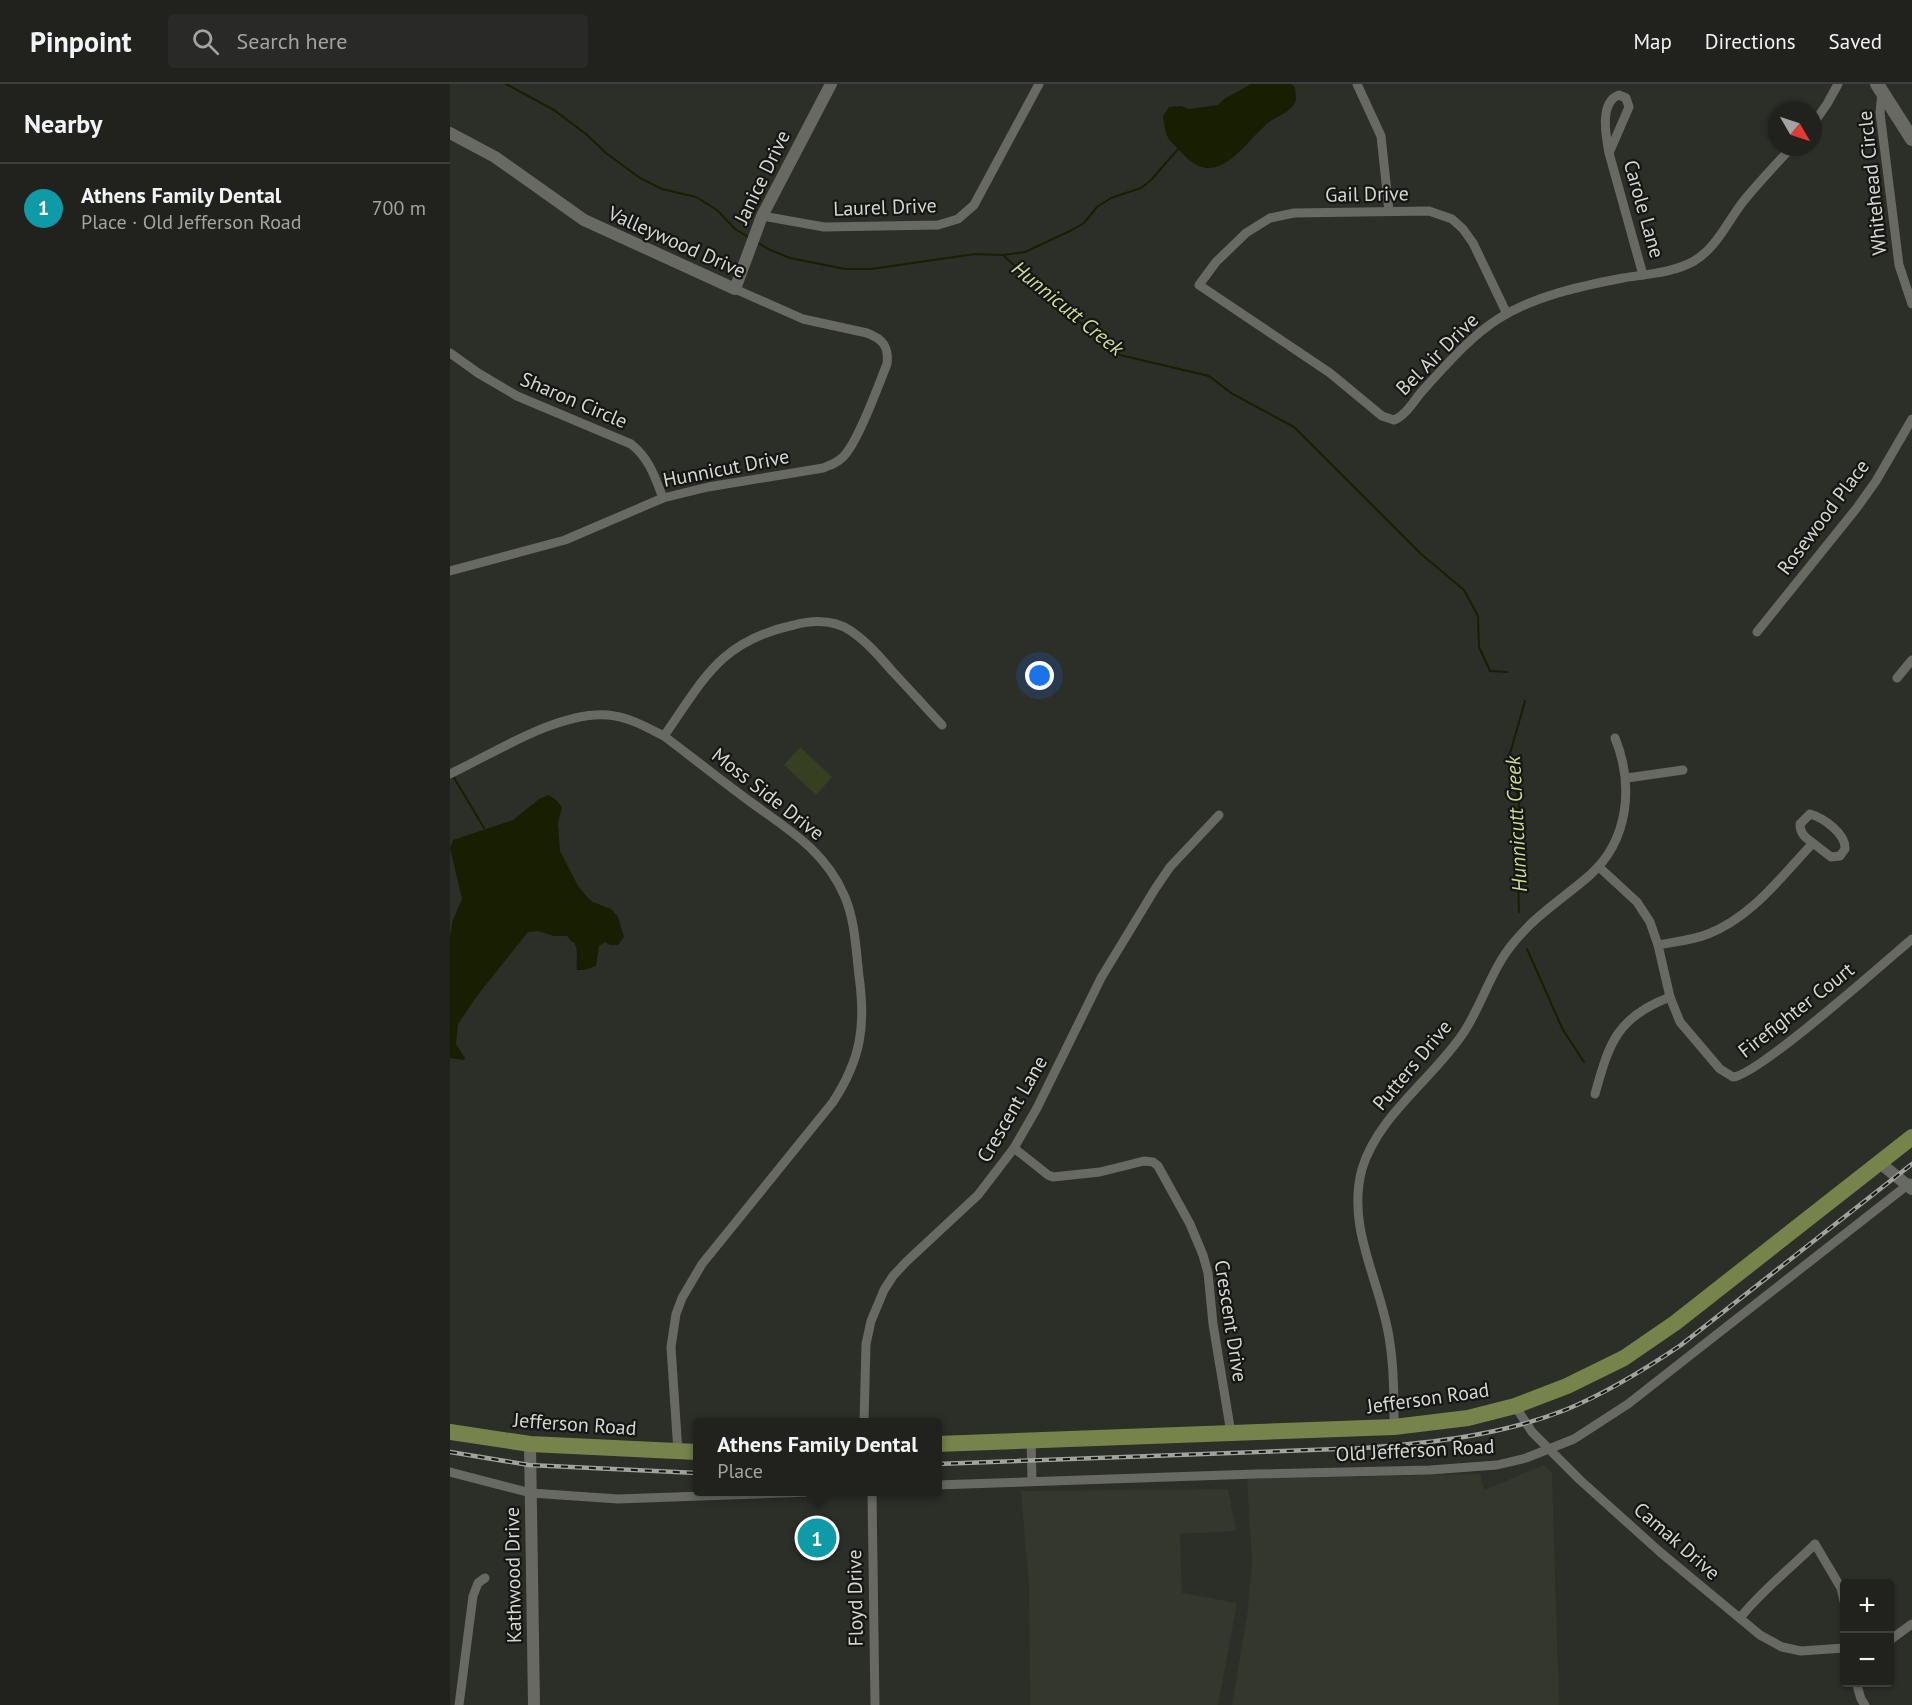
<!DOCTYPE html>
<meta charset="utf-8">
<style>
body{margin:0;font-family:"PT Sans",sans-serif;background:#292a27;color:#f1f3f6}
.controls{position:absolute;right:18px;bottom:18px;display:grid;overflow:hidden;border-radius:6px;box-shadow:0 2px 4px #0004}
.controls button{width:54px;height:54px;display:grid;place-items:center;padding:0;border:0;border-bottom:2px solid #3e3f3c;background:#21221e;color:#f1f3f6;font:30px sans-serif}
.compass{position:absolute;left:1318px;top:18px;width:54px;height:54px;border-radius:50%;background:#21221e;box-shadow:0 2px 4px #0004;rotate:129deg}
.you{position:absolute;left:590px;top:592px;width:21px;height:21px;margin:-15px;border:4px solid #fff;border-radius:50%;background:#1a73e8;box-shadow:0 0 0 9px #1a73e833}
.badge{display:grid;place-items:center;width:39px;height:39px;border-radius:50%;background:#9db4fd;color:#fff;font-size:20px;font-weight:700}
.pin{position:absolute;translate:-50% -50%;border:3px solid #fff;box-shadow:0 2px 6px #0006}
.popup{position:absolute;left:243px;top:1334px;width:249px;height:78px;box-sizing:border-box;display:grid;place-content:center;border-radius:6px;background:#21221e;filter:drop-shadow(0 2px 4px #0005);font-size:20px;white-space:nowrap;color:#a2a4a4}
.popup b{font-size:22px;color:#f1f3f6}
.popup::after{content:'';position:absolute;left:50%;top:100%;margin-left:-12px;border:12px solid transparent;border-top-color:#21221e}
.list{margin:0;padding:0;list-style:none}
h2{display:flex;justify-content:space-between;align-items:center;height:78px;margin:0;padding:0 24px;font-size:26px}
h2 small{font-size:20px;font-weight:400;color:#a2a4a4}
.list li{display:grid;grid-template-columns:39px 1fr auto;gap:18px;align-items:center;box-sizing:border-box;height:90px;padding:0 24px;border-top:2px solid #3e3f3c}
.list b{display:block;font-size:22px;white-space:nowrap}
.list p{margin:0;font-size:20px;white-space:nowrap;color:#a2a4a4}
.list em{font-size:20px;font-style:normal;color:#a2a4a4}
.icon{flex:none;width:33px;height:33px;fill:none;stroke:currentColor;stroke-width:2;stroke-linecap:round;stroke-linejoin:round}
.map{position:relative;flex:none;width:1462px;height:1621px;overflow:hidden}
header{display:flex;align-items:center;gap:36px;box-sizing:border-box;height:84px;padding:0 30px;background:#21221e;border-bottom:2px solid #3e3f3c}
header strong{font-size:28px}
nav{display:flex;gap:33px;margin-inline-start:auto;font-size:21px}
.search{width:420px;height:54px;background:#292a27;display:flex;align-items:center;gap:15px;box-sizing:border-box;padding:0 21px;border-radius:6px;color:#a2a4a4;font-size:22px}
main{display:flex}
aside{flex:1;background:#21221e}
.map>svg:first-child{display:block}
</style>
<header>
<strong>Pinpoint</strong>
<div class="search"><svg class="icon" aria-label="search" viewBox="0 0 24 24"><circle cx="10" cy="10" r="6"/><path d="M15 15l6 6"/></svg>Search here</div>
<nav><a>Map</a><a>Directions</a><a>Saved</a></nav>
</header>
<main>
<aside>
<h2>Nearby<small></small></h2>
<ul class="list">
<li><span class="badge" style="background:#0f9aa8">1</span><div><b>Athens Family Dental</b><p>Place · Old Jefferson Road</p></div><em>700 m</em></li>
</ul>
</aside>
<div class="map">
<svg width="1462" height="1621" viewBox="0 0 1462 1621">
<rect width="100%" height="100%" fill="#2c2e28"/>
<!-- built -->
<g fill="#34372b">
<polygon points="1094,1381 1102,1389 1109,1621 782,1621 798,1526 802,1478 797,1395 1030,1390 1034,1406"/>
<polygon points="778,1405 786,1447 730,1450 732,1509 787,1519 768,1621 580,1621 579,1502 571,1407"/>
</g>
<!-- green -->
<polygon fill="#373f21" points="350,663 382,693 366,711 334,681"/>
<!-- water -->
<g fill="#181f00">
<path d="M801,0h40l4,3 1,13c-5,13 -18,15 -28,23 -24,20 -51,69 -85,31 -16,-18 -16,-11 -20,-38l6,-9 12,-1 8,3 29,-4 6,-6z"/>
<path d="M99,711l8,6 5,6 -4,17 2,27 18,35 10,12 5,4 18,7 7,8 6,20 -6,8h-8l-5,-3 -6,4 -3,20 -11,4h-8c-2,-12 3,-14 -3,-28h-2l-5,-6h-13l-16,-5 -10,1 -51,64 -19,28 -2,20 9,14 -1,2 -14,-2v-122l3,-16 9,-21 -12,-51 3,-8 60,-20 26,-21z"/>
</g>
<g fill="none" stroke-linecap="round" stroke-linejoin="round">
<!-- stream -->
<g stroke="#181f00" stroke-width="2">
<polyline points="56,0 104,26 136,50 156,69 190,94 212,105 246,113 267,126 285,145 300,154"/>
<polyline points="307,158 318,165 340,174 395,185 421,185 525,170 553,171 575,168 620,147 634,139 647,123 661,114 691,104 701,96 728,65"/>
<polyline points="553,171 596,211 670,271 759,292 781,309 844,343 971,470 1014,506 1028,532 1029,563 1040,587 1057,588"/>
<polyline points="3,692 34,744"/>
<polyline points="1069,828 1068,795 1069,718 1059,673 1075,617"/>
<polyline points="1077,865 1113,946 1134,978"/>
</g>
<!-- minor -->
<g stroke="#676962" stroke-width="9">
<polyline points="907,0 931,52 939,127"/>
<polyline points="1432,8 1430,29 1449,181 1462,220"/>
<polyline points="1363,40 1377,20 1388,0"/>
<path d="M1159,69c-3,-16 -10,-51 10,-58l7,3 3,9 -20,46 34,122"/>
<polyline points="312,132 374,143 488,141 508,135 524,121 589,0"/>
<path d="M1057,230l-34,-71 -10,-14 -11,-10 -23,-8 -135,2 -24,5 -24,15 -30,29 -17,23 131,88 52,43 12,4c13,-5 21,-22 31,-32 22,-24 45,-51 73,-69 36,-23 83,-33 125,-41 24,-4 50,-5 71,-17 24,-14 35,-43 52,-63 15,-18 31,-35 46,-51"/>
<path d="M0,269l28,20 39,23 114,48c18,14 24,33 32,54"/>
<path d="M0,487l115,-31 98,-42 45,-11 115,-19c8,-3 14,-5 20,-11 15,-15 35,-71 44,-93 2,-17 -4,-25 -20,-31l-64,-14 -68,-30"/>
<polyline points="1307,548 1406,425 1426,397 1462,335"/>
<polyline points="1447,594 1462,576"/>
<path d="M214,652c40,-57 56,-95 130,-111 19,-5 39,-6 57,6 16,11 29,26 42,41 17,18 33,36 49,53"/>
<path d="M0,690c44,-21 109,-63 158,-59 21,2 38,12 56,21 29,22 58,45 88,67 37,27 73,48 92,92 11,24 12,55 15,81 7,50 2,83 -26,126l-131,162 -20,34 -6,16 -5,33 7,105"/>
<polyline points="1177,694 1233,686"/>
<path d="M1149,783l38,35 13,20 8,23 12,52 10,25 40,47 13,8c24,-1 152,-115 179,-138"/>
<path d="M1208,861c16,-3 35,-5 50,-11 44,-17 73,-57 105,-91l18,14 9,-1 5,-7c1,-15 -21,-31 -35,-35l-10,10c0,10 5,13 13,19"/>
<path d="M1145,1010c14,-51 22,-77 75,-97"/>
<polyline points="564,1064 598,1091 603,1093 650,1088 694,1077 703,1078 708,1082 740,1140 753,1171 758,1189 763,1240 781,1349"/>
<polyline points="1065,1322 1082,1348 1130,1396 1210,1468 1310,1551 1332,1563 1351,1567 1394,1564"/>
<polyline points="414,1338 416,1260 421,1237 434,1206 443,1192 456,1178 528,1111 564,1064 587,1024 651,894 705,805 720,783 769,731"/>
<path d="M944,1343c0,-30 0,-61 -5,-90 -9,-57 -43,-109 -27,-168 16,-54 72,-91 102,-137 19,-29 28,-65 51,-91 21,-26 50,-44 75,-66 39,-35 44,-90 25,-137"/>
<polyline points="581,1355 582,1397"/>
<polyline points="0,1388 81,1409 168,1415 359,1408"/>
<polyline points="487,1401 806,1390 980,1386 1047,1381 1076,1374 1124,1355 1178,1320 1460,1099"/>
<polyline points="422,1408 425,1621"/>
<path d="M1290,1534c22,-28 50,-49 75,-74l26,44 3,13"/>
<polyline points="1440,1556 1462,1540"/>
<polyline points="1406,1598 1411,1615 1415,1621"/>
<polyline points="9,1621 23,1512 28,1499 35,1494"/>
</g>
<!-- tertiary -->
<g stroke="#676962" stroke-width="12">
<polyline points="0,49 45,73 134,136 285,205 312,132 381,0"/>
<polyline points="1430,1079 1462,1105"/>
<polyline points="80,1360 84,1621"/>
</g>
<!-- secondary -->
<polyline stroke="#676962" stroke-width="14" points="1427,0 1462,55"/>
<!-- trunk -->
<g stroke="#76844b" stroke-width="16">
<polyline points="0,1348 80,1360 247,1368"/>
<polyline points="487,1360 944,1343 1018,1334 1065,1322 1117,1302 1174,1274 1225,1239 1462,1053"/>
</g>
<!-- rail casing -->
<g stroke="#a1a39e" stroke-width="4.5">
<g id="rail">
<polyline points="0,1368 79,1381 247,1389"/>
<path d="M487,1380l427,-16c68,-5 138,-13 201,-38 42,-17 79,-40 116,-65l231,-181"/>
</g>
</g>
<!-- rail -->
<use href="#rail" stroke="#151613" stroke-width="2" stroke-dasharray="7" stroke-linecap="butt"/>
</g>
<g text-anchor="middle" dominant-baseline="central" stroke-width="4.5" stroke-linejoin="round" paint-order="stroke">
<!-- street labels -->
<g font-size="20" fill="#d5d7d2" stroke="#151613">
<text transform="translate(312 93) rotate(-64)">Janice Drive</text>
<text transform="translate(1422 99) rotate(-96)">Whitehead Circle</text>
<text transform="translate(917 110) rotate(-1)">Gail Drive</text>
<text transform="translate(435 123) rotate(-2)">Laurel Drive</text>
<text transform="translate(1194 125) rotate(74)">Carole Lane</text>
<text transform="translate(227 158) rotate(24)">Valleywood Drive</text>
<text transform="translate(987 270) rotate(-45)">Bel Air Drive</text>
<text transform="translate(124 316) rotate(23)">Sharon Circle</text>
<text transform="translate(276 384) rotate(-11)">Hunnicut Drive</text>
<text transform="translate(1373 433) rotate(-53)">Rosewood Place</text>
<text transform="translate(318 710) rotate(38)">Moss Side Drive</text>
<text transform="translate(1346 926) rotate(-38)">Firefighter Court</text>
<text transform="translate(962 981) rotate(-50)">Putters Drive</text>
<text transform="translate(562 1025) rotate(-60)">Crescent Lane</text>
<text transform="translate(781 1237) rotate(81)">Crescent Drive</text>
<text transform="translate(978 1314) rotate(-8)">Jefferson Road</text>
<text transform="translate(125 1340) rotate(4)">Jefferson Road</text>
<text transform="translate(965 1366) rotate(-3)">Old Jefferson Road</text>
<text transform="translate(1227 1457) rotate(41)">Camak Drive</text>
<text transform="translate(63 1491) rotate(-91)">Kathwood Drive</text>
<text transform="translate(405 1514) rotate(-91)">Floyd Drive</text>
</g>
<!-- water labels -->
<g font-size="21" font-style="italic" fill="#cade92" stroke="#151613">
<text transform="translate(618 224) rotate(39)">Hunnicutt Creek</text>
<text transform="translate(1066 740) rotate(-93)">Hunnicutt Creek</text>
</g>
</g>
</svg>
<div class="controls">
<button>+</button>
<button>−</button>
</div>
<svg class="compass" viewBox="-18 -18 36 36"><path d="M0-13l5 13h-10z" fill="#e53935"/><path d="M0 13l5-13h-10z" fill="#a2a4a4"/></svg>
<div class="you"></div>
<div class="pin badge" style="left:367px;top:1454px;background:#0f9aa8">1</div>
<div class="popup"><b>Athens Family Dental</b>Place</div>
</div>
</main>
